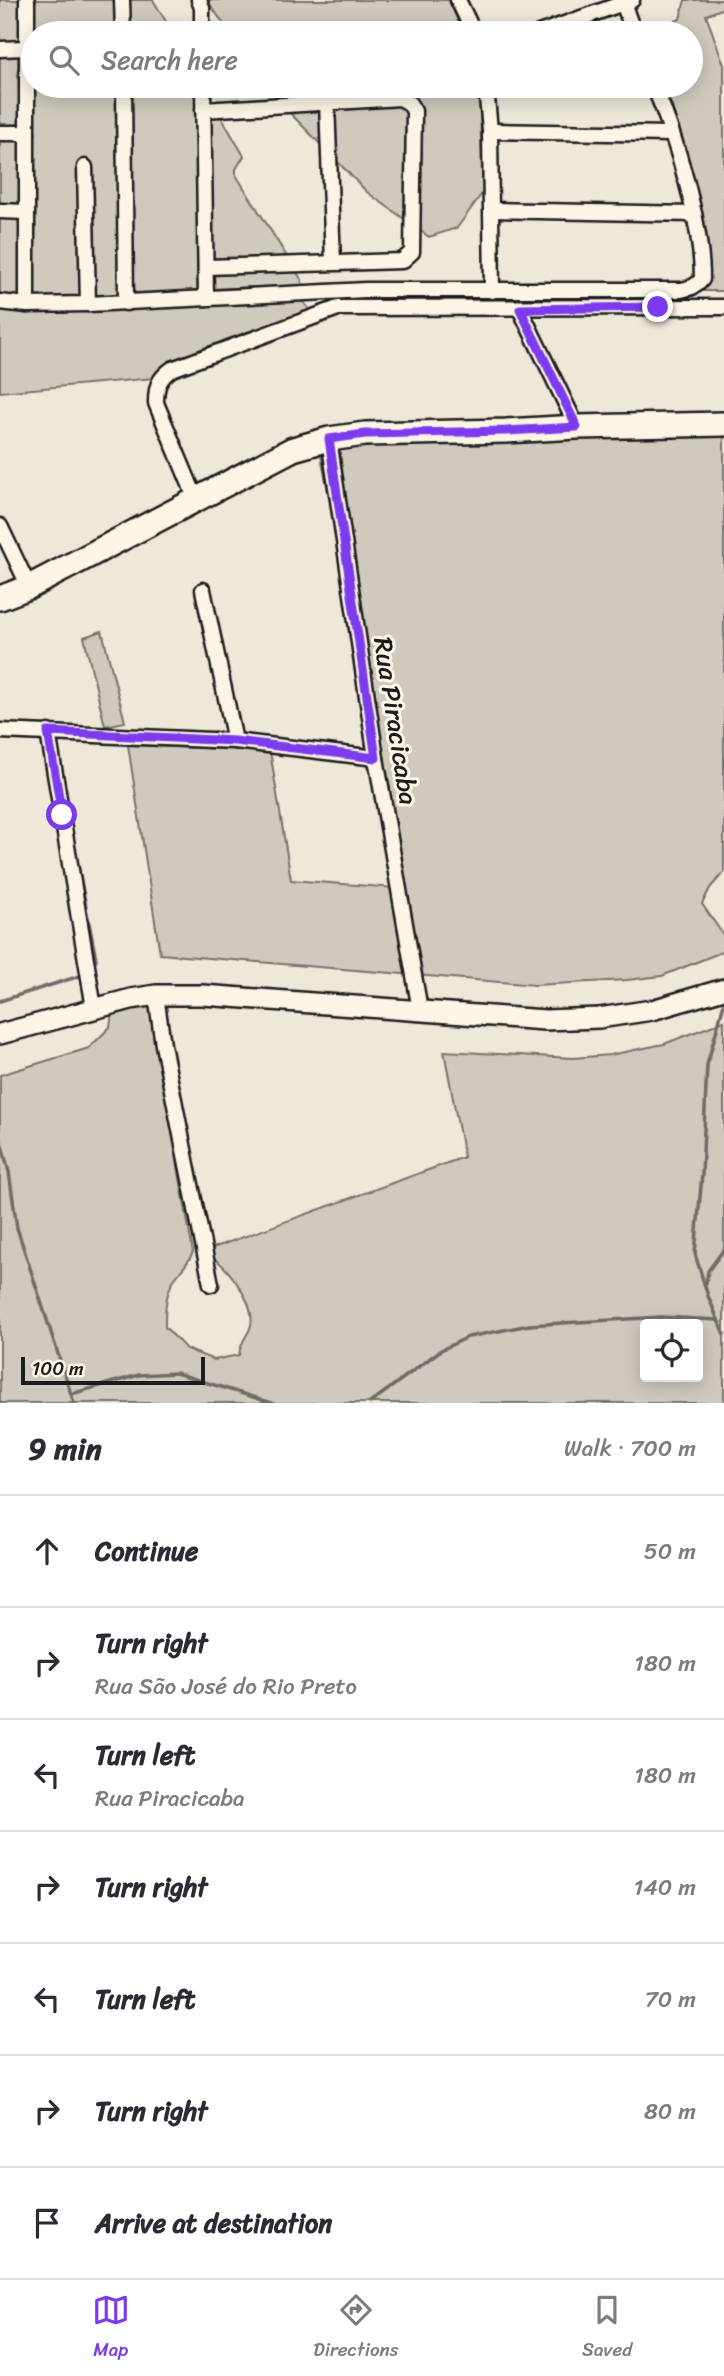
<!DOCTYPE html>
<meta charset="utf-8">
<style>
body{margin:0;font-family:Sriracha,sans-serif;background:#f2f2f3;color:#2b2b33}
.controls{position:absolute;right:21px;bottom:21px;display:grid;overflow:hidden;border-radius:7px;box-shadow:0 4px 18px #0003}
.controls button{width:63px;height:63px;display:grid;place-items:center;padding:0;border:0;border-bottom:2px solid #e1e1e2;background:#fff;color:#2b2b33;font:35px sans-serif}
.scale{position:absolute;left:21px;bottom:18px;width:184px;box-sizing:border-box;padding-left:7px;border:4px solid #1c1c1c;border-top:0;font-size:19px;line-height:24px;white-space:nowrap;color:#1c1c1c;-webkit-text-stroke:5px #fcf5e5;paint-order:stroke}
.stop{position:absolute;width:21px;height:21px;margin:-16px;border:5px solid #7c3aed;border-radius:50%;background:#fff}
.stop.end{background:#7c3aed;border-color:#fff;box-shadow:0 2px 7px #0008}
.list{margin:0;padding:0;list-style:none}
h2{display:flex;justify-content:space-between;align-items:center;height:91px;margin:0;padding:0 28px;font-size:30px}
h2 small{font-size:23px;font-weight:400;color:#7c7c81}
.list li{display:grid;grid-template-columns:46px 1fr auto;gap:21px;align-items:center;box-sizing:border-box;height:112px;padding:0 28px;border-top:2px solid #e1e1e2}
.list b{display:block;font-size:26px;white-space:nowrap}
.list p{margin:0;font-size:23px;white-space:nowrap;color:#7c7c81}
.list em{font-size:23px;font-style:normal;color:#7c7c81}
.icon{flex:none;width:38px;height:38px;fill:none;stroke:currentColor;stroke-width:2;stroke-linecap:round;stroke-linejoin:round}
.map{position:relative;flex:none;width:724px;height:1403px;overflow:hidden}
.search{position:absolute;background:#fff;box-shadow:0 4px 18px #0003;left:21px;right:21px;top:21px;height:77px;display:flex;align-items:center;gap:18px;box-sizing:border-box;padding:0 24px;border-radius:38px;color:#7c7c81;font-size:26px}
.sheet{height:875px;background:#fff}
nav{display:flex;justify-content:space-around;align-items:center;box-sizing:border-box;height:98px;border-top:2px solid #e1e1e2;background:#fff;font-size:19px;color:#7c7c81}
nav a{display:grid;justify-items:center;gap:4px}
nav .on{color:#7c3aed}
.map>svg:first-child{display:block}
</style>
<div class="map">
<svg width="724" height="1403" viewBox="0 0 724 1403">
<rect width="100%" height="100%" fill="#eee8d9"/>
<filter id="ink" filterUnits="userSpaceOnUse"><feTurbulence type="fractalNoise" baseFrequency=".0143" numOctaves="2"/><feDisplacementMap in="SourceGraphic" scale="14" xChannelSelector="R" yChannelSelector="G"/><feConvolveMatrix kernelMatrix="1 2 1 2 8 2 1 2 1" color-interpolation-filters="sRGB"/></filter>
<g filter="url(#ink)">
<!-- green -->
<g fill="#cfcabd" stroke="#76736c" stroke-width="2" fill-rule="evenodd">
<path d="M0,0h153l20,33h-140v53h170l41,70 -8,13v6l65,104 2,7 -5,10 14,16c-49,14 -119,35 -158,66l-154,14z"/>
<polygon points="207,0 449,0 463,33 230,33"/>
<path d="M685,0h39v8l-18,7 18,50v226h-20c2,-9 5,-18 5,-27 -4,-55 -25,-127 -45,-178h27v-53h-45l34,-14z"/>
<polygon points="593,20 598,33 552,33"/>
<polygon points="267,86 479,86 483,192 457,228 429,237 367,192 290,113"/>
<polygon points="724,423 724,872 710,888 702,904 724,936 724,951 662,976 627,980 535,985 160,954 128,745 270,751 291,880 395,888 349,598 320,451 375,432"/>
<polygon points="102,631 125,722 105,726 84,637"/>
<path d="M113,1005l37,2 43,245c-5,12 -13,19 -20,29 -8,15 -8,30 -8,46l21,22 28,11 25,-5c2,-16 10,-20 12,-30 5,-21 -23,-58 -40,-69l-1,-7 254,-92 -20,-106 129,7 37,-3 54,-11 60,-23v382h-724v-328l89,-27 21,-21zM645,1324h53v53h-53z"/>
</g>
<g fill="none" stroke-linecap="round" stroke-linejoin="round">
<!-- stream -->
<g stroke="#6f6c67" stroke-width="3.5">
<polyline points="71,830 96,959 92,969"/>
<polyline points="0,1001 86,974"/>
<polyline points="724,1003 707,1065 702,1174 695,1254 708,1296 724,1334"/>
<polyline points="0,1138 9,1172 17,1228 74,1403"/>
<polyline points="706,1283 708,1271 724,1249"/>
<polyline points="71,1394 139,1375 176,1373 272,1403"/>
<polyline points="370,1403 441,1350 468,1337 529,1325 661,1317 718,1320"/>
</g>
<!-- street casing -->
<g stroke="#1c1c1c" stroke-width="19">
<g id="street">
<polyline points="27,0 27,305"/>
<polyline points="122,0 123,33"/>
<polyline points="199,0 202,8 202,33"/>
<polyline points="458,0 474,33"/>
<polyline points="622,0 634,33"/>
<polyline points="539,33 632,0"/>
<polyline points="0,49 26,48"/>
<polyline points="124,86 126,303"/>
<polyline points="203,86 206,298"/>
<polyline points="486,86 490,131 492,291"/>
<polyline points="327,103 333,262"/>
<polyline points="203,110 400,98 409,103 414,111 412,252 402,261 206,267"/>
<polyline points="490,131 671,134"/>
<polyline points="0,133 27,133"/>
<polyline points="85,167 88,304"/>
<polyline points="492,210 694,214"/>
<polyline points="0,211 26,212"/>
<path d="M0,302l27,3 61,-1 278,-14h315c9,-2 15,-3 21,-11 0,-56 -26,-141 -48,-193"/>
<polyline points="520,309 577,427"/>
<polyline points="329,439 376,758 420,1010"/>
<path d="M196,499l-40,-96c0,-17 3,-25 16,-34l166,-61 386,-1"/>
<polyline points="0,526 29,587"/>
<polyline points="203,590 235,741"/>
<polyline points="0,731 235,741 376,758"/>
<polyline points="48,732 94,1008"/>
<polyline points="156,995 163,1045 211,1284"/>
</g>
</g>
<!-- secondary casing -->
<g stroke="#1c1c1c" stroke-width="24">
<polyline id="secondary" points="0,1034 131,999 156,995 203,995 545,1020 599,1018 652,1010 724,989"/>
</g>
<!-- primary casing -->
<g stroke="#1c1c1c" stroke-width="28">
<polyline id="primary" points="0,598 29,587 293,449 329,439 365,434 506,431 577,427 724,424"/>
</g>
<!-- street -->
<use href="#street" stroke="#fcf5e5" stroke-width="14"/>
<!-- secondary -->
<use href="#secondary" stroke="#fcf5e5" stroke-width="19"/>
<!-- primary -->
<use href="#primary" stroke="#fcf5e5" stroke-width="23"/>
</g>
</g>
<g fill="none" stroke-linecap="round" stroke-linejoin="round" filter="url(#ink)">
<!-- route -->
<polyline stroke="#7c3aed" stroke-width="9" points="62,815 48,732 235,741 376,758 329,439 365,434 506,431 577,427 520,309 658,307"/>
</g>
<g text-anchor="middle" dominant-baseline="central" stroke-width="6" stroke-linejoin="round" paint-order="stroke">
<!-- street labels -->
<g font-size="26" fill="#1c1c1c" stroke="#fcf5e5">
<text transform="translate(396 721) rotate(81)">Rua Piracicaba</text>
</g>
</g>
</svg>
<div class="controls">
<button><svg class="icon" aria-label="locate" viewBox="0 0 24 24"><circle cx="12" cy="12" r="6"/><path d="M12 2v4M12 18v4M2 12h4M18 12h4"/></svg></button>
</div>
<div class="scale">100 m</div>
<div class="stop" style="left:62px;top:815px"></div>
<div class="stop end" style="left:658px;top:307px"></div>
<div class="search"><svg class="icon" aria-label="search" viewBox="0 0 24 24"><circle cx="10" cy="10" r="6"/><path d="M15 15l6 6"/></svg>Search here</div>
</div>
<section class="sheet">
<h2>9 min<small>Walk · 700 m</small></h2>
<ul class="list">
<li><svg class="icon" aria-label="ahead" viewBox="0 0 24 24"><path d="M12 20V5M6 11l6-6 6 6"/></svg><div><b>Continue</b></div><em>50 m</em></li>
<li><svg class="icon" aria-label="right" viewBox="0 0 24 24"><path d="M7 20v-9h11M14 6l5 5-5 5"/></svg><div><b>Turn right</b><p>Rua São José do Rio Preto</p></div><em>180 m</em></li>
<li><svg class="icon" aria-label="left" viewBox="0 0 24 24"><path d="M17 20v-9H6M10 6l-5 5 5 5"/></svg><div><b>Turn left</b><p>Rua Piracicaba</p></div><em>180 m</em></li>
<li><svg class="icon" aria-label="right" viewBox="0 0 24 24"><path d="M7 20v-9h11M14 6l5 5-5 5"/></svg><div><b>Turn right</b></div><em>140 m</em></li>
<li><svg class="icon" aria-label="left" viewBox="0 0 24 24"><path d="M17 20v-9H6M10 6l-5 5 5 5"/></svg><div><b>Turn left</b></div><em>70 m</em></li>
<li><svg class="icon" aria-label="right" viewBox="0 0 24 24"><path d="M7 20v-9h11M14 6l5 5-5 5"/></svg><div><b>Turn right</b></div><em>80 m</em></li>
<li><svg class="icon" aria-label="arrive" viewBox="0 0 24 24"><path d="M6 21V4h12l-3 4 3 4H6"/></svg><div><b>Arrive at destination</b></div></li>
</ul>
</section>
<nav>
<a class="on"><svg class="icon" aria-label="map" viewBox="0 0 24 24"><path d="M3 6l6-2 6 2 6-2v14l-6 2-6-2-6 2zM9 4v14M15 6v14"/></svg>Map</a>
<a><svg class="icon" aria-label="directions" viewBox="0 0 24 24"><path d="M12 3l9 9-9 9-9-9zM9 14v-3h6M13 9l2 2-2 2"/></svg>Directions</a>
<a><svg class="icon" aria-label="saved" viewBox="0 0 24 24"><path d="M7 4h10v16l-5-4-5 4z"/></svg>Saved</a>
</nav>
